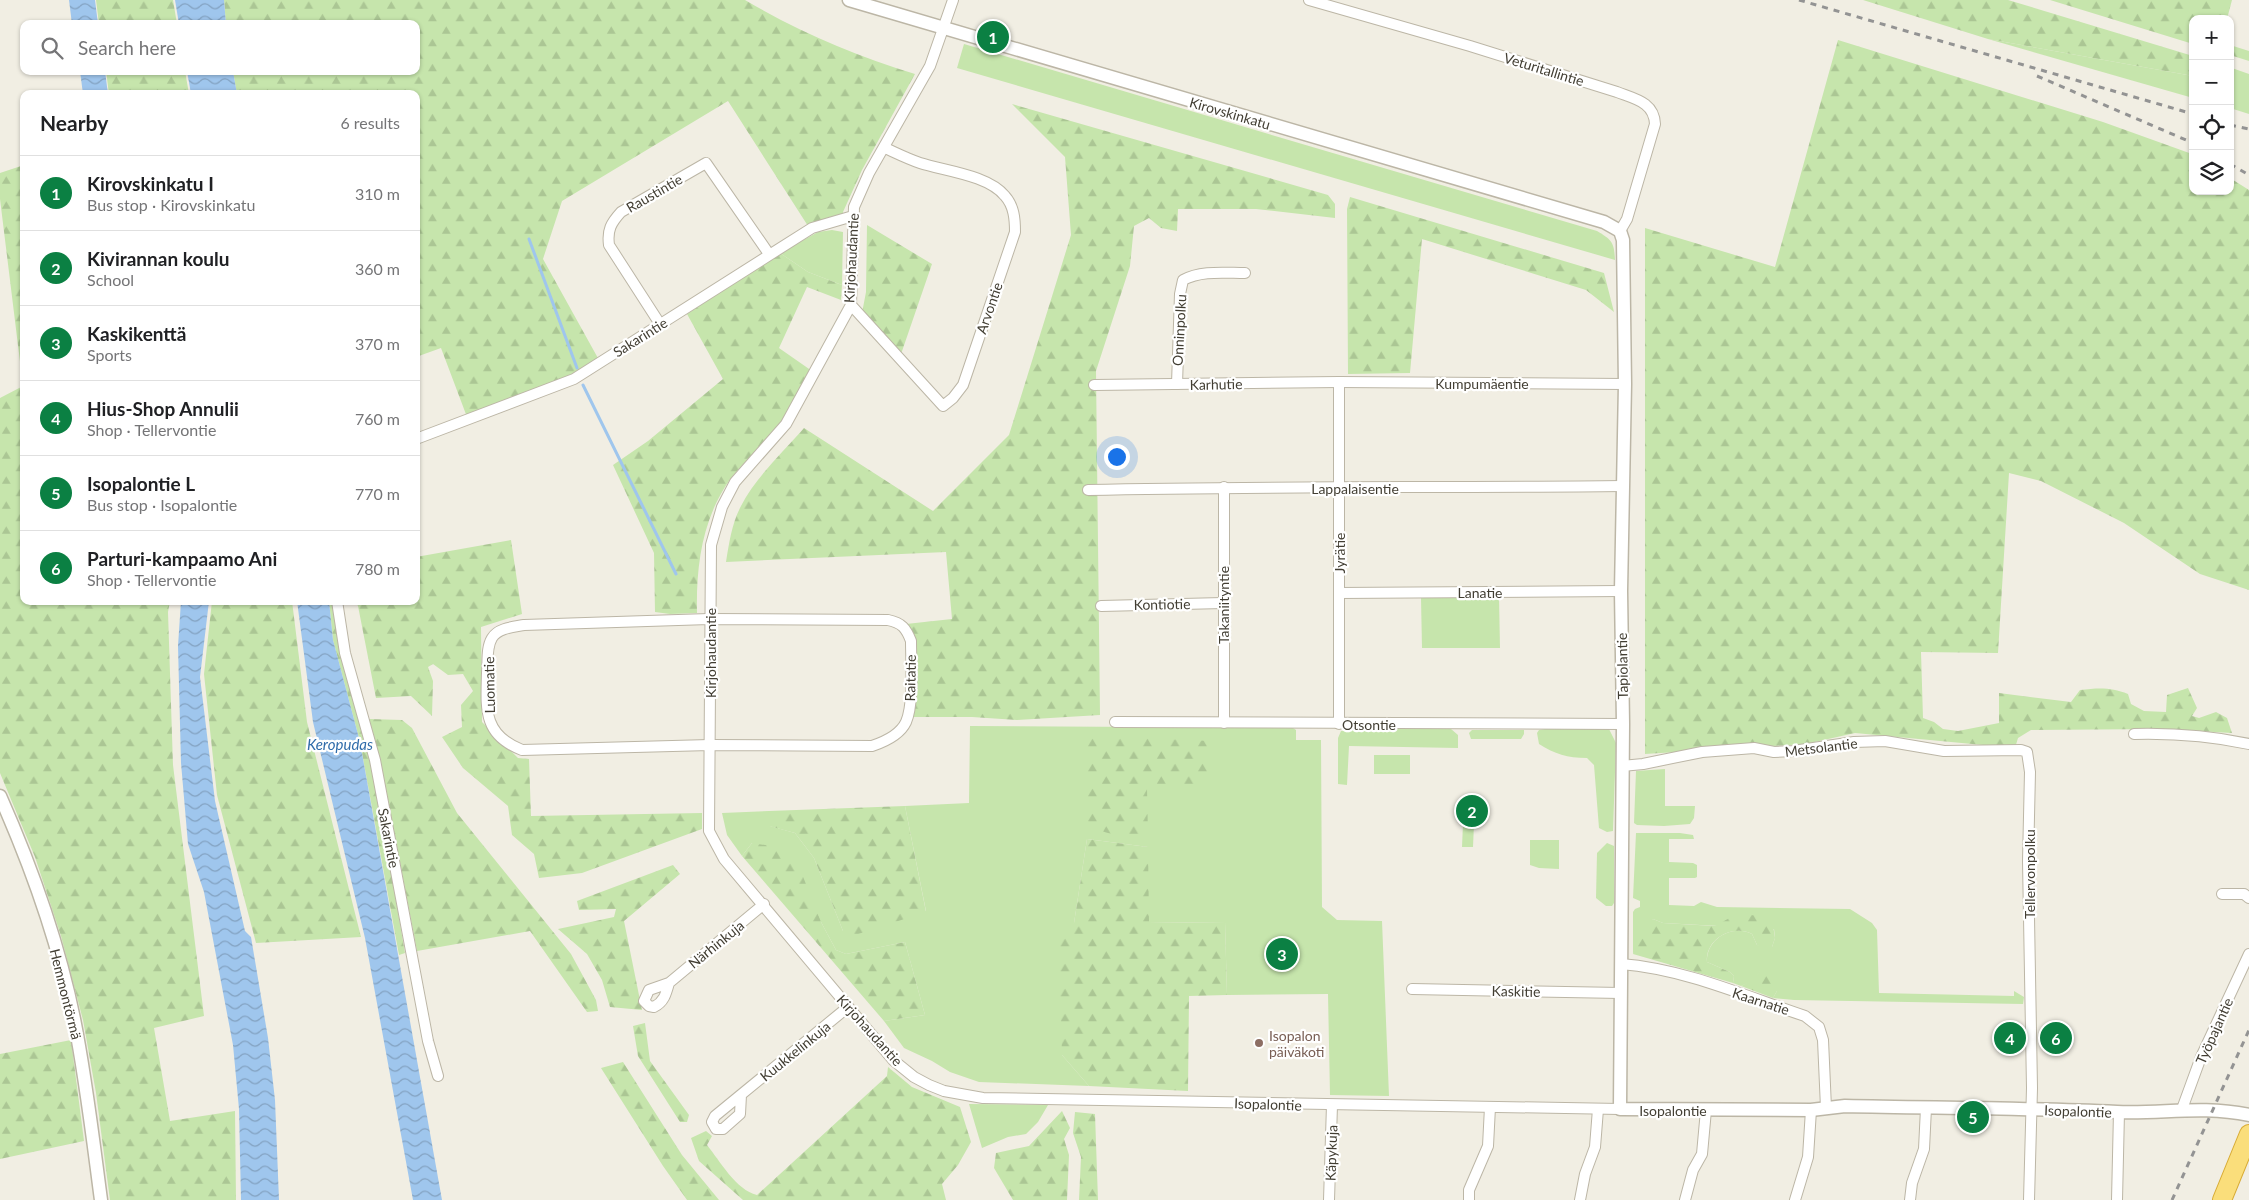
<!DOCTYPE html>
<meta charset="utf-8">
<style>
body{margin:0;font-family:Lato,sans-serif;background:#f6f6f6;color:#202124}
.controls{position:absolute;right:15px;top:15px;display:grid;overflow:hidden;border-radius:10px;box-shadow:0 1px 4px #0004}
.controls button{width:45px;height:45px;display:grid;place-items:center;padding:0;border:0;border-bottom:1px solid #e0e0e0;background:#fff;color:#202124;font:25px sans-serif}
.you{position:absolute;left:1116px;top:456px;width:18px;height:18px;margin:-12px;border:4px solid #fff;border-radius:50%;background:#1a73e8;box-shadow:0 0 0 8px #1a73e833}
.badge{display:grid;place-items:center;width:32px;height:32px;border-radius:50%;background:#0b8043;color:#fff;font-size:16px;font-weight:700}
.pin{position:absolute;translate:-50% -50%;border:2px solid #fff;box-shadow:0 1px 5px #0006}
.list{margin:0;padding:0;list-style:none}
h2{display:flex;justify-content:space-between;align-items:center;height:65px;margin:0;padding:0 20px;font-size:21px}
h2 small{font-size:16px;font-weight:400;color:#757577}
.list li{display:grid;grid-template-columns:32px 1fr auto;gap:15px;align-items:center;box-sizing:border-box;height:75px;padding:0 20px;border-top:1px solid #e0e0e0}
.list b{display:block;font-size:19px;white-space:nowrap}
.list p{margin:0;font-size:16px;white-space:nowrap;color:#757577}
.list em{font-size:16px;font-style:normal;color:#757577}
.icon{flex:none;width:28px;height:28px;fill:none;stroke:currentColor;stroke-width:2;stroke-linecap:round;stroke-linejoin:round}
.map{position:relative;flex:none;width:2249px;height:1200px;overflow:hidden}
.search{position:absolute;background:#fff;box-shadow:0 1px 4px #0004;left:20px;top:20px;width:400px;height:55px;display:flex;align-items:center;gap:12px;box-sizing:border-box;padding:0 18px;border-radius:10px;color:#757577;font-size:19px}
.panel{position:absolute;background:#fff;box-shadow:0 1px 4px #0004;left:20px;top:90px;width:400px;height:515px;border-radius:10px}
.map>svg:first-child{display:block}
</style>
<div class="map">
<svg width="2249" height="1200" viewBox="0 0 2249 1200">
<defs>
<pattern id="forest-firs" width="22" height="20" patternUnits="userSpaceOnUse" patternTransform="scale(1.25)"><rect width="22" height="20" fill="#c6e5ac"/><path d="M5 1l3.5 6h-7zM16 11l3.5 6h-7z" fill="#abc694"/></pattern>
<pattern id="water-waves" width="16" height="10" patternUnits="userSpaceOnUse" patternTransform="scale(1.25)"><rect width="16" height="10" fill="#9fc6ed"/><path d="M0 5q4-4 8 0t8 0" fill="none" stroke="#83a2c1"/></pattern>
</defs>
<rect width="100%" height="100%" fill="#f1eee3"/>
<!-- green -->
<g fill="#c6e5ac" fill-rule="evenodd">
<polygon points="1988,39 2193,76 2193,98"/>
<path d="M964,44l633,187c15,9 17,11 18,29l-658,-192z"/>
<polygon points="2232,68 2249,74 2249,114 2230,108 2230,69"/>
<polygon points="832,230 843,232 842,285 808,272 780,253 818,232"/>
<polygon points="1499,597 1500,648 1422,648 1421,598"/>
<path d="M970,726l323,2 3,2v10h25l1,167 15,13 45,1 7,175 -59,-1 -2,-101 -101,1 -2,-73 -77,1v-76l-61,-8 -13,84 -12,132 27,31 -110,-4 -29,-10 -18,-11 -28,-13 -20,-27 41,-6 -20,-73 -59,12 -10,-4 -15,-28 -69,-79 -10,13 -15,-21 -5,-22 47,-2 1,15 25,7 19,25 29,73 83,-20 -21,-105 64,-3zM1211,741v47h-64z"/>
<polygon points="1356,729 1451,729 1458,735 1458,748 1349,746 1347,785 1338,784 1338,738 1341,731"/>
<path d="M1545,729h64l7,14 -3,88 -6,1 -8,-4 -5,-63 -7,-7c-20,0 -32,-4 -48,-14l-2,-11 2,-3z"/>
<polygon points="1472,730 1524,730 1524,734 1521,739 1471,739 1469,733"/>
<rect x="1374" y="755" width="36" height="19"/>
<polygon points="1665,769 1665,806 1695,806 1694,818 1690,824 1664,826 1637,825 1634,823 1636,771"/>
<polygon points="1463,824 1474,824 1473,847 1462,847"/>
<path d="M1636,833h44l13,2 1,4h-25v23l24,1 4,2v12l-2,1h-26v27l25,1 7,-4 16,5 133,2 22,14 5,7 2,63 135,3v-5l10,6 -1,7 -229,-4 -21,-2 4,-7 -17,-20 -5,9 -14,6 -8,-3 1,-7 -4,-4 -23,-10c-1,-23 25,-38 45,-28l5,11 15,2 3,-9 -1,-9 -111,-6 -10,-4 -20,35v-42l2,-3 5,-2v-6l-7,-3z"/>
<polygon points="1530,840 1559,840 1559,869 1539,868 1530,865"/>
<polygon points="1607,843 1614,846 1614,903 1612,906 1606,906 1596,898 1597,853"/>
<polygon points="969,1104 1048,1105 1038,1122 1026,1134 1008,1137 982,1148"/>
</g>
<!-- forest -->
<g fill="url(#forest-firs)">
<polygon points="96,0 173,0 177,24 99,24"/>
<path d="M224,0h521c54,32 111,56 170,74l-53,96 -19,42 1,6 -11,-1 -25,9 -80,-125 -166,100 -19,58 56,101 -34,22 -98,35 -26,-69 -25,9v-263h-179l-4,-23h183v-47h-190z"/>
<polygon points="1863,0 2008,0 2193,56 2193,76 1988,39"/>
<polygon points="2050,0 2232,0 2227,19 2193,19 2193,44"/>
<path d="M1838,40l265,82 89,32 1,37h37v-13l19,12v400l-49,-16 -76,-51 -83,-42 -32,-8 -11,180 -77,-1 2,66 11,4 9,7 15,2 41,-8v-30l72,9 9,-12c18,-2 31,-3 48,4l3,10 13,7 22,1 1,-17 21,-7 9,20 -5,8 7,2 17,-6 11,6 5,15 -70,-4 -131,1 -13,8 -3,10 -160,-15 -49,11 -161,10v-526l130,39z"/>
<polygon points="2230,45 2249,51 2249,61 2230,55"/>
<polygon points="106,71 185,71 189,94 109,94"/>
<path d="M1012,104l316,91 7,9v14l-79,-9h-78l-1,22 -16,-3 -12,-10 -15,8 -4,40 -34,105 4,344 -83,5 -45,-3h-59l1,-76 -8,-17 46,-5 -6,-67 -220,10c3,-19 6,-39 15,-56 14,-28 43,-55 63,-78l129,83 76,-76 62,-200 -6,-78z"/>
<polygon points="24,165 24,601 170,601 168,612 173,765 204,1016 154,1028 170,1121 235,1111 236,1200 110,1200 96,1093 83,1020 61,936 35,857 0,773 0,398 23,386 0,199 0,173"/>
<polygon points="1350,197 1604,273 1614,312 1586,290 1422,239 1410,373 1348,374 1347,209"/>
<polygon points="867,225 932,264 900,357 862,313 866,292"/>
<path d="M780,253l28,19 34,13 -1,15 -34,-13 -28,61 33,23c-10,16 -19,34 -30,49 -15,21 -35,38 -51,58 -29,40 -35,88 -34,135l-27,1 -15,-2 -1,-59 -41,-88 35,-24 75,-62 -36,-65z"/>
<polygon points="511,540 522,614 481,627 482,722 518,758 529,759 531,816 702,813 702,829 582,873 539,878 534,854 512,835 508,806 463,768 442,737 462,727 461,705 473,691 463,674 448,675 433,664 428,667 433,681 432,716 411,696 376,698 358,606 355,601 416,601 416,557"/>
<polygon points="212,601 292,601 307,722 361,937 256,943 217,795 204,674"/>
<polygon points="329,601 334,601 372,761 405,953 399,955 360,742 333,640"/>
<polygon points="369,719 402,720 412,728 457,813 571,954 596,1000 598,1011 587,1012 530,931 417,951 380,758"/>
<path d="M1092,736l119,5v47h-64l1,49c-23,-2 -47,1 -62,-18v-70z"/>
<polygon points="905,806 926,912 852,936 843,931 814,858 795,833 769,826 769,811"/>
<polygon points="1087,839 1148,847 1149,923 1225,922 1227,995 1189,996 1188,1091 1089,1086 1062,1055 1058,946 1061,932 1074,923"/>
<polygon points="752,843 783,848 796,859 821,922 836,950 846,954 905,942 925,1015 884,1021 742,856"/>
<polygon points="673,865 680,874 624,921 642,1010 610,1007 602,980 587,954 558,929 614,917 616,909 579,910 577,901"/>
<path d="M1757,915l16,10 2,13 -3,9 -5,3 -10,-5 -5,-11c-19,-10 -47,5 -45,28l23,10 4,4 -1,7 -100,-29 10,-27 10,-8 10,4 52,3 18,-10z"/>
<path d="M1761,962l11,7 8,8 -3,14 -4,7 -32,-12c12,-6 19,-9 20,-24z"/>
<polygon points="645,1023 650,1061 689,1115 687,1122 680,1122 638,1056 633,1026"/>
<polygon points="71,1040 84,1141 0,1159 0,1054"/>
<polygon points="623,1062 682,1155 719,1200 687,1200 663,1166 601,1068"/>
<path d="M888,1067l24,20 48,20 11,35 -13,23 -16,19 4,16h-203l-44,-39 -8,-23 15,-7 6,5 -5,9c13,16 29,45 50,50l130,-119z"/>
<polygon points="1062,1111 1070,1128 1064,1139 1069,1155 1067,1200 1013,1200 994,1168 996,1153 1029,1146"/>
<polygon points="1075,1112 1095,1114 1098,1200 1079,1200 1081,1157 1073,1133"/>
</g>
<!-- water -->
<g fill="url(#water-waves)">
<polygon points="69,0 95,0 98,24 72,24"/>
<polygon points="175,0 224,0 226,24 179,24"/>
<polygon points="80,71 105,71 108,94 83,94"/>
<polygon points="187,71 233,71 237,94 191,94"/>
<polygon points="181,601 209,601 200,677 215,801 245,931 251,937 268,1038 275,1100 279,1200 241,1200 239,1109 233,1045 204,892 188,844 181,763 178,646"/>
<polygon points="297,601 329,601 333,640 360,742 442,1200 413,1200 365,938 313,722"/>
</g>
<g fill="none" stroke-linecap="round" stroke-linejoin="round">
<!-- stream -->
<g stroke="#9fc6ed" stroke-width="3">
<polyline points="529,239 577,368"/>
<polyline points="583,385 676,574"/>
</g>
<!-- minor casing -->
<g stroke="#bcb6a6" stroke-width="12">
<g id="minor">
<polyline points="953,0 930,66 869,173 854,207 851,305 786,424 735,482 722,507 711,545 709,831 724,859 893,1060 914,1077 929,1085 944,1091 983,1098 1620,1109"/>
<path d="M1309,0l161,46 147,46c18,7 37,10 38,32l-28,95 -7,12"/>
<path d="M851,305l92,101 10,-8 10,-13 52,-153c0,-13 -1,-26 -10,-36 -17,-21 -60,-25 -85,-33 -12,-4 -24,-10 -35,-15"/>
<path d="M660,324l-51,-79c-2,-15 2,-22 12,-33l85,-49 63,91"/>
<polyline points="1339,382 1339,724"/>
<path d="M1177,384l3,-90 3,-14c18,-10 42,-7 62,-7"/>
<polyline points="1094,385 1339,382 1625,384"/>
<polyline points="416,439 574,379 812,228 853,216"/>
<polyline points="1224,487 1224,723"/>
<path d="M1088,490c178,-4 356,-2 535,-4"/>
<polyline points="1339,593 1621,591"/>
<polyline points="337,601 345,653 375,760 428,1041 438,1076"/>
<polyline points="1101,606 1223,603"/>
<path d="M709,619l179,1c14,3 18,8 23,21 0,21 3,63 -5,81 -6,13 -22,20 -34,24l-162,-1 -188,5c-39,-15 -36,-41 -35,-77 1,-11 -1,-25 5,-35 6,-10 21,-11 32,-13z"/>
<polyline points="1115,722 1623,724"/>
<path d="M2134,734c39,-1 77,2 115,10"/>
<polyline points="1622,766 1643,764 1702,752 1754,748 1774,752 1793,751 1854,742 1885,741 1944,751 2021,750 2027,752 2030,772 2028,861 2032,1088 2029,1200"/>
<polyline points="2222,894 2244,894 2249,898"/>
<path d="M1621,964c64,5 124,32 184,52l14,11 4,13 3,68"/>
<path d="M669,983c-3,11 -5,19 -15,24l-5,-1 -5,-5 5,-11 20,-7 95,-79"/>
<polyline points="1412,989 1621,993"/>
<polyline points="741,1095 740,1114 723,1129 716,1129 712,1122 715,1116 848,1007"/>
<polyline points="2182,1109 2201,1057 2249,954"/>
<polyline points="1329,1200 1332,1105"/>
<polyline points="1469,1200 1469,1190 1488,1146 1490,1107"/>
<polyline points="1580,1200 1585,1174 1595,1147 1598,1109"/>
<polyline points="1685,1200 1693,1170 1702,1154 1706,1110"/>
<polyline points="1795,1200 1808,1157 1811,1110"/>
<polyline points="1910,1200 1912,1183 1924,1149 1926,1108"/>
<polyline points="2117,1200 2119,1112"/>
</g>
</g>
<!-- tertiary casing -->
<g stroke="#bcb6a6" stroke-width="15">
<g id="tertiary">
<path d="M849,0l755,222 16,9 3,9 2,144 -4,207 2,133 -3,385 191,1 34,-4c90,2 181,2 272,6 46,2 85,-7 132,3"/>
<path d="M0,796c31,70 59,149 74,223 12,60 19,121 27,181"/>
</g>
</g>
<!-- trunk casing -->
<g stroke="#d8ab35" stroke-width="20">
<polyline id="trunk" points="2222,1200 2249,1134"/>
</g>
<!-- minor -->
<use href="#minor" stroke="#fff" stroke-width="10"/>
<!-- tertiary -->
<use href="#tertiary" stroke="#fff" stroke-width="12"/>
<!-- trunk -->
<use href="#trunk" stroke="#fade7b" stroke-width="18"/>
<!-- rail -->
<g stroke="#939393" stroke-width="3" stroke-dasharray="6 6" stroke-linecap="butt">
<polyline points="1799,0 2193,114"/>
<polyline points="2037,76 2193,143"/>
<polyline points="2230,125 2249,129"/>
<polyline points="2230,164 2249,175"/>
<polyline points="2172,1200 2249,1030"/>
</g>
</g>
<!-- markers -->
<circle fill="#8d6e63" stroke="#fff" stroke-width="2" cx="1259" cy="1043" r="5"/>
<g text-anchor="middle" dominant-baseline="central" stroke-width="4.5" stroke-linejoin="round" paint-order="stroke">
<!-- street labels -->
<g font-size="14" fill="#423e33" stroke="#fff">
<text transform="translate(1544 69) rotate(17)">Veturitallintie</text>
<text transform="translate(1230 113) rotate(16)">Kirovskinkatu</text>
<text transform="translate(654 193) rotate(-30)">Raustintie</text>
<text transform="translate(851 258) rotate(-87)">Kirjohaudantie</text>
<text transform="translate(989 308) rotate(-71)">Arvontie</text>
<text transform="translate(1179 330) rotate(-87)">Onninpolku</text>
<text transform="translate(640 337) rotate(-32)">Sakarintie</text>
<text x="1482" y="383">Kumpumäentie</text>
<text transform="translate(1216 384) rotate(-1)">Karhutie</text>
<text x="1355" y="488">Lappalaisentie</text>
<text transform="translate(1339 553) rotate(-90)">Jyrätie</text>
<text x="1480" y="592">Lanatie</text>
<text transform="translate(1162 604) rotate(-1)">Kontiotie</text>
<text transform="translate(1223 605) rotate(-90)">Takaniityntie</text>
<text transform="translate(710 653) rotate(-90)">Kirjohaudantie</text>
<text transform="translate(1622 666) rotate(-91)">Tapiolantie</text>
<text transform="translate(910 678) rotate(-89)">Raitatie</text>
<text transform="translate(489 685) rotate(-91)">Luomatie</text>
<text x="1369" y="724">Otsontie</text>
<text transform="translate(1821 747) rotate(-7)">Metsolantie</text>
<text transform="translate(389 838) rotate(79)">Sakarintie</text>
<text transform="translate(2029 874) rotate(-90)">Tellervonpolku</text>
<text transform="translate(716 944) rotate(-39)">Närhinkuja</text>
<text transform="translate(1516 991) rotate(1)">Kaskitie</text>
<text transform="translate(66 994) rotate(76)">Hemmontörmä</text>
<text transform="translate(1761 1001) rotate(18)">Kaarnatie</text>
<text transform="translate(870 1030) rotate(48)">Kirjohaudantie</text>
<text transform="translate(2214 1031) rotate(-66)">Työpajantie</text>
<text transform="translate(795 1051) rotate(-39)">Kuukkelinkuja</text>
<text transform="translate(1268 1104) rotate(2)">Isopalontie</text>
<text x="1673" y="1110">Isopalontie</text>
<text transform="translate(2078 1111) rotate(2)">Isopalontie</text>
<text transform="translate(1331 1153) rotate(-88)">Käpykuja</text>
</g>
<!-- education labels -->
<g font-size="14" fill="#785e54" stroke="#fff" text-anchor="start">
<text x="1269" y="1035">Isopalon<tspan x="1269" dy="16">päiväkoti</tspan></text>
</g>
<!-- water labels -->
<g font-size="15" font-style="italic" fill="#306caa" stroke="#fff">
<text x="340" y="744">Keropudas</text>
</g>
</g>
</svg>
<div class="controls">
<button>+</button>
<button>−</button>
<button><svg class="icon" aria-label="locate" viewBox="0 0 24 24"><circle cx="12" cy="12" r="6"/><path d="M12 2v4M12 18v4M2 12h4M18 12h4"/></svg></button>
<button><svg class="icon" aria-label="layers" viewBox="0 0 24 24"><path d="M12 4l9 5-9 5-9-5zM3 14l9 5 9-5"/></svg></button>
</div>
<div class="you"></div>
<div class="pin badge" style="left:993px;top:37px">1</div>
<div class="pin badge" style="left:1472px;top:811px">2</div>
<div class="pin badge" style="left:1282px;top:954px">3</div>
<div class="pin badge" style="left:2010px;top:1038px">4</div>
<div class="pin badge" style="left:1973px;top:1117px">5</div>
<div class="pin badge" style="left:2056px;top:1038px">6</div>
<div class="search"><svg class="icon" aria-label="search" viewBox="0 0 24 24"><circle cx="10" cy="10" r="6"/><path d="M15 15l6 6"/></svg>Search here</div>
<section class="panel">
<h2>Nearby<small>6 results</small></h2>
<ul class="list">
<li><span class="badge">1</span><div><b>Kirovskinkatu I</b><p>Bus stop · Kirovskinkatu</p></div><em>310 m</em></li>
<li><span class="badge">2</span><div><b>Kivirannan koulu</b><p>School</p></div><em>360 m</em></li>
<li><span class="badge">3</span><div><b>Kaskikenttä</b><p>Sports</p></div><em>370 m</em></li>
<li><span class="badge">4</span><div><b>Hius-Shop Annulii</b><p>Shop · Tellervontie</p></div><em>760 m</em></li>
<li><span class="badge">5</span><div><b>Isopalontie L</b><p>Bus stop · Isopalontie</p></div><em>770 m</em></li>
<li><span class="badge">6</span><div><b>Parturi-kampaamo Ani</b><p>Shop · Tellervontie</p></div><em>780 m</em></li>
</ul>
</section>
</div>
